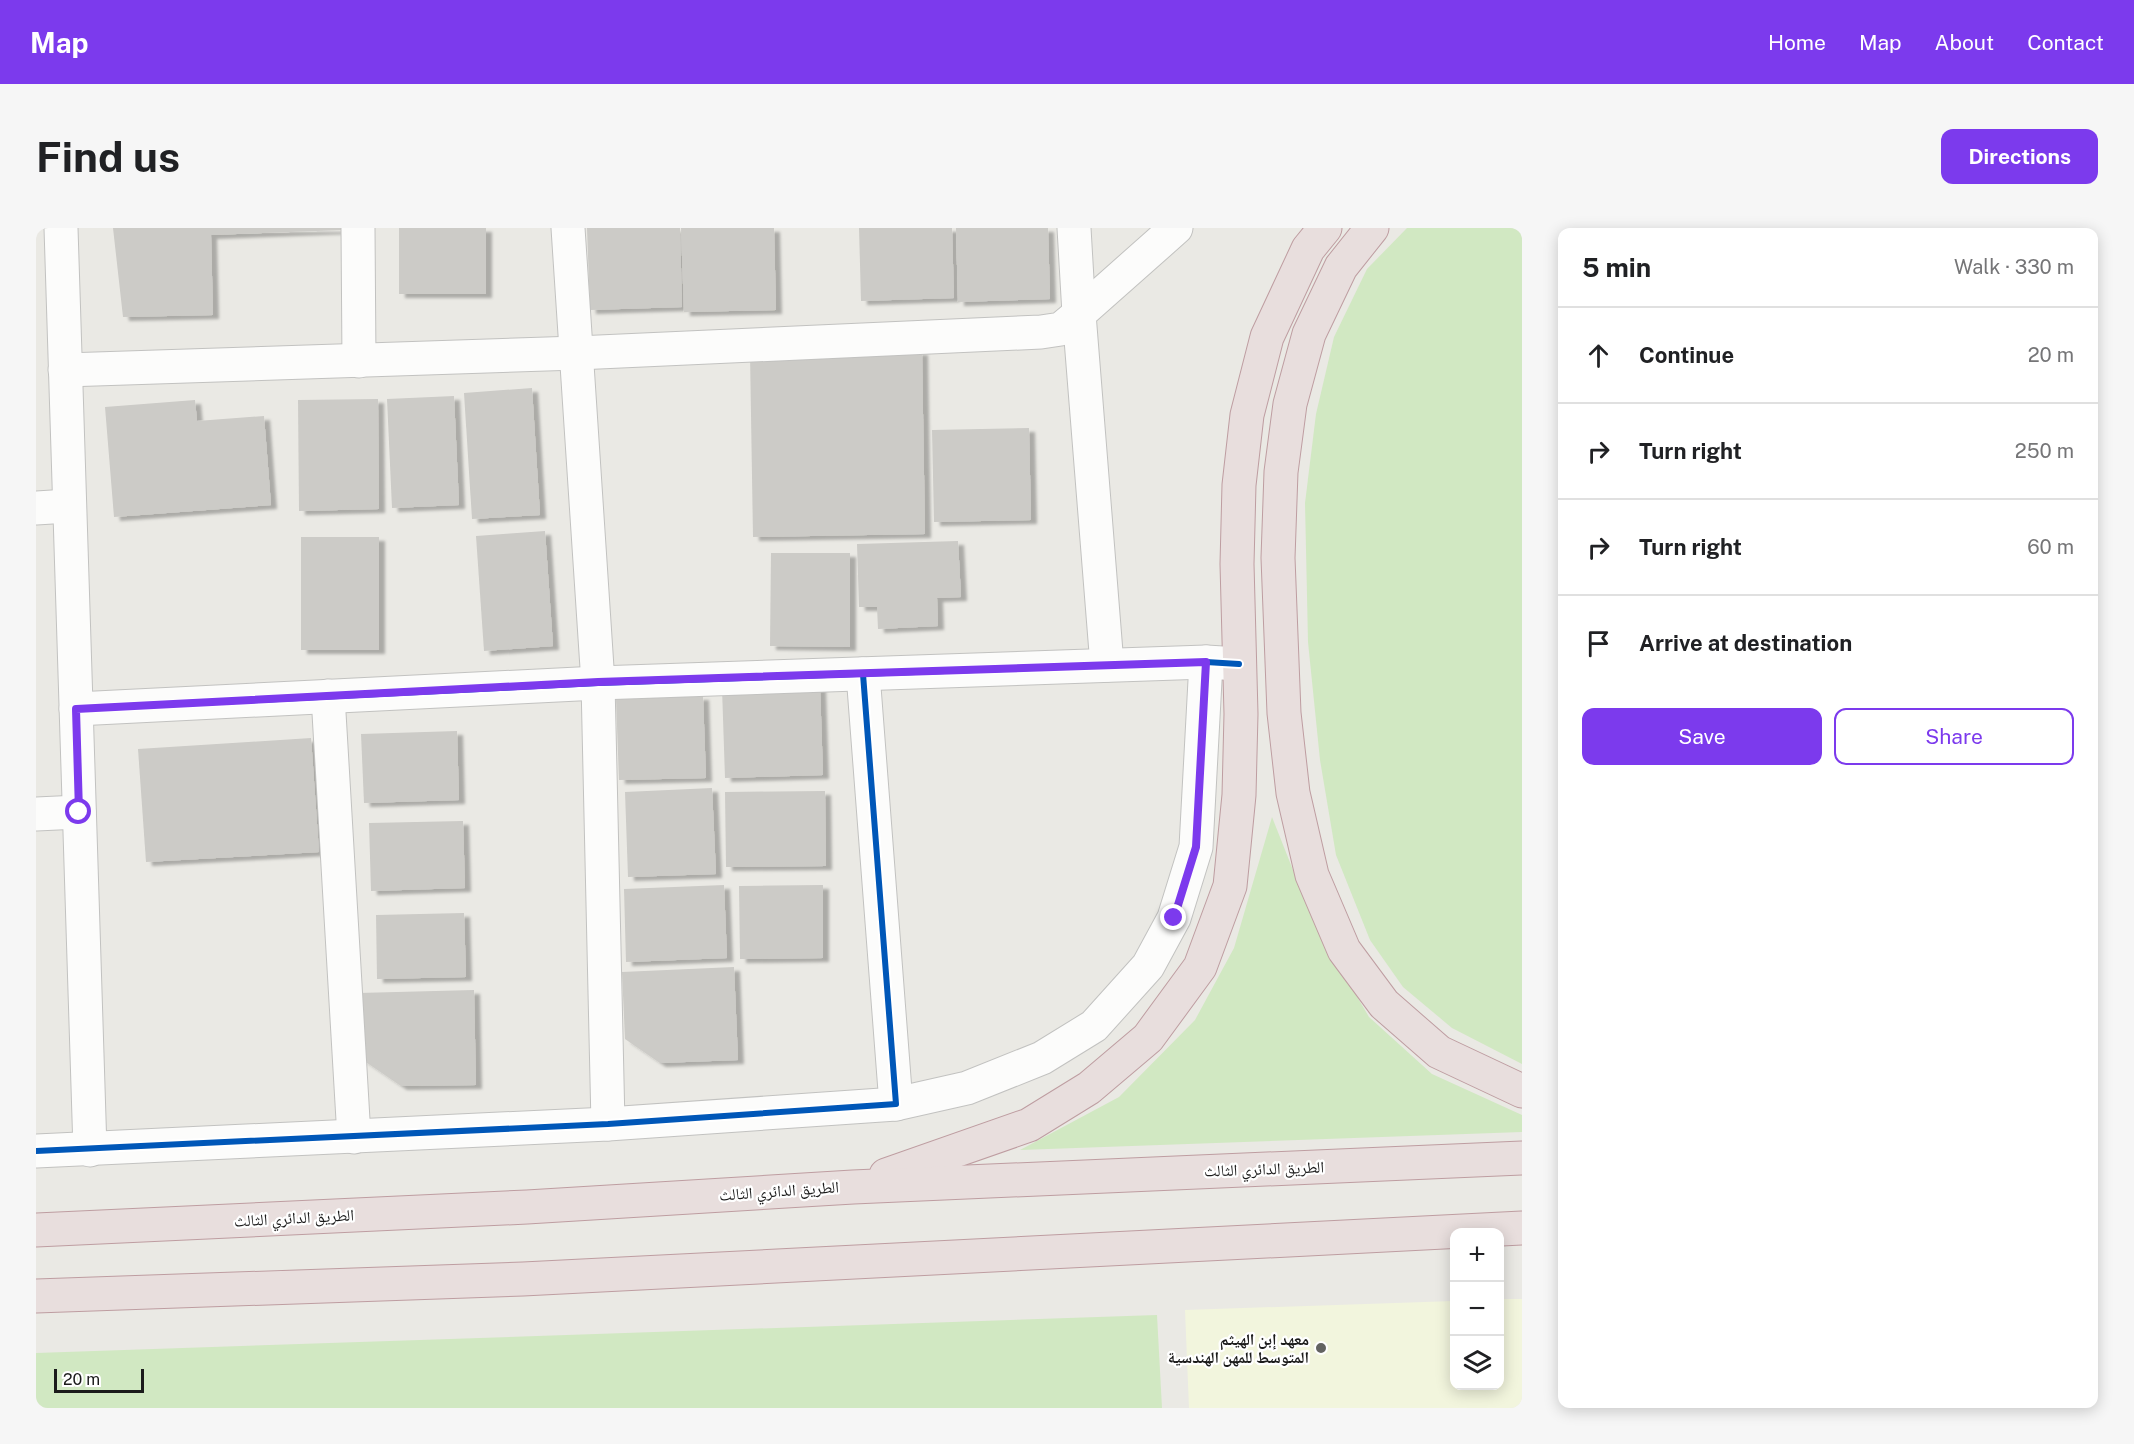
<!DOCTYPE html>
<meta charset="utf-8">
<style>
body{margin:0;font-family:"Public Sans","Noto Naskh Arabic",sans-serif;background:#f6f6f6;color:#202124}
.controls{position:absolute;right:18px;bottom:18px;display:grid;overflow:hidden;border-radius:12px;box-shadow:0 3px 15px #0003}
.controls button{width:54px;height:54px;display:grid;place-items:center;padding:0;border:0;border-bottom:2px solid #e0e0e0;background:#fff;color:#202124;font:30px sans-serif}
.scale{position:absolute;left:18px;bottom:15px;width:90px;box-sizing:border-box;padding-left:6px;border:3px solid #1b1b1b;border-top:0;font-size:16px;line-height:21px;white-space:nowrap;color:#1b1b1b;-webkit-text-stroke:4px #fff;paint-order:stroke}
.stop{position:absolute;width:18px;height:18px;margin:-14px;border:4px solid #7c3aed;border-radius:50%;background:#fff}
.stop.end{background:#7c3aed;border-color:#fff;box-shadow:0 2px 6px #0008}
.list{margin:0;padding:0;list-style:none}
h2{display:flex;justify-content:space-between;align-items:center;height:78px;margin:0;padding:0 24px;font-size:26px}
h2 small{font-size:20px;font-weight:400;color:#757577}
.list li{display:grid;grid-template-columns:39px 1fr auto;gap:18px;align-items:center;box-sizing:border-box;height:96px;padding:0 24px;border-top:2px solid #e0e0e0}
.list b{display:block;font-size:22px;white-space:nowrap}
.list em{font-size:20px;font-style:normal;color:#757577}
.actions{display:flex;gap:12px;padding:18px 24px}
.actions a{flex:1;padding:14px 0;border:2px solid #7c3aed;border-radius:12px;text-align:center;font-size:21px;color:#7c3aed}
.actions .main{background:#7c3aed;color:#fff}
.icon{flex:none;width:33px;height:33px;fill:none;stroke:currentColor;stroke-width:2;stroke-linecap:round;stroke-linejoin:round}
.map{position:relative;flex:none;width:1486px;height:1180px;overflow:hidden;border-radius:12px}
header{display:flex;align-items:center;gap:36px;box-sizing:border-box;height:84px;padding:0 30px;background:#7c3aed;color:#fff}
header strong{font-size:28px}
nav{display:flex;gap:33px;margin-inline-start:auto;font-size:21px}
.intro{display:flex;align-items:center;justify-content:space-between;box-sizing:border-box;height:144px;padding:0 36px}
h1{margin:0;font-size:42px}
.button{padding:15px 27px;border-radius:12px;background:#7c3aed;color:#fff;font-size:21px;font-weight:700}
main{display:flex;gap:36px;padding:0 36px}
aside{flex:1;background:#fff;border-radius:12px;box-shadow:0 3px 15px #0003}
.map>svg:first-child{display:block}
</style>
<header>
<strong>Map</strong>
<nav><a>Home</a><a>Map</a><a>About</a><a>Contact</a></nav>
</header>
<div class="intro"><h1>Find us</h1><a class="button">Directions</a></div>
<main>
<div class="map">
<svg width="1486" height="1180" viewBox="0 0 1486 1180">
<defs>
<filter id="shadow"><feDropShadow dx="6" dy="4" stdDeviation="1.5" flood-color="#0004"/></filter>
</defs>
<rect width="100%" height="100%" fill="#eae9e4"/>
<!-- education -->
<polygon fill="#f2f5dd" points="1464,1071 1486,1071 1486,1180 1153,1180 1149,1082 1418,1073 1418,1158 1464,1158"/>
<!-- grass -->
<g fill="#d1e8c2">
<polygon points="1371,0 1486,0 1486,836 1416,800 1367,759 1334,712 1300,627 1284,532 1272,414 1269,275 1280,186 1298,109 1331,41"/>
<polygon points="1236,589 1278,695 1333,789 1396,846 1486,887 1486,904 984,922 1083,869 1159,792 1198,720"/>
<polygon points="1121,1087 1126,1180 0,1180 0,1125"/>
</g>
<!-- building -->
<g fill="#cccbc7" filter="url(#shadow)">
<polygon points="77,0 308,0 308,2 175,7 177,87 87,89"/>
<rect x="363" y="0" width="87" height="66"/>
<polygon points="551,0 644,0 646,79 554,82"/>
<polygon points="645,0 738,0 740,82 648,84"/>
<polygon points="823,0 916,0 918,70 825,73"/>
<polygon points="920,0 1012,0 1014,71 922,74"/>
<polygon points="886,123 889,306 717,309 714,125"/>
<polygon points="496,160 504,287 436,291 428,165"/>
<polygon points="418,168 423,277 356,280 351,171"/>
<polygon points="342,171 343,281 263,283 262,172"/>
<polygon points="159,172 161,193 228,188 235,277 78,289 69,179"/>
<polygon points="993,200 995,292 898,294 896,202"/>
<polygon points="509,303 517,418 448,423 440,308"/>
<rect x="265" y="309" width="78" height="113"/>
<polygon points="922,313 925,369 901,370 902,398 842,401 841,379 823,379 821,316"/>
<polygon points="735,325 814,325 814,419 734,418"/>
<polygon points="784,458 787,547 689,550 686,460"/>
<polygon points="667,468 670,550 583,552 580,471"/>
<polygon points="421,503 423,572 328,575 325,506"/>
<polygon points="275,510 283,624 110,634 102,521"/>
<polygon points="676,560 680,646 592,649 589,564"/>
<polygon points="789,563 790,638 690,639 689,564"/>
<polygon points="427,593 429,660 335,663 333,595"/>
<polygon points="688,657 691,730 590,734 588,661"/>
<polygon points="787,657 787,730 704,731 703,658"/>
<polygon points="428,685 430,749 341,751 340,687"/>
<polygon points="698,739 702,832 624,835 589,811 586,744"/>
<polygon points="438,762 440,857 365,858 324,830 322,765"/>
</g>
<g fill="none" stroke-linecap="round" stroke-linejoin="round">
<!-- minor casing -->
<g stroke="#c2c2c0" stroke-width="35">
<g id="minor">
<polyline points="25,0 54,922"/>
<polyline points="322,0 323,133"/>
<polyline points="532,0 562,455 572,896"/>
<polyline points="29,142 541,125 1005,104 1025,101 1043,86 1038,0"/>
<polyline points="0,280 32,278"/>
<polyline points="1071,437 1043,86 1140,0"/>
<polyline points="292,468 318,909"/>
<polyline points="40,481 562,455 1170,434 1203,436"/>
<polyline points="0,586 43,584"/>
<polyline points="860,876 931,860 1006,830 1058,798 1112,738 1138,690 1160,619 1170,434"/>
<polyline points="0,923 572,896 860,876 827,446"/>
</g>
</g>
<!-- highway casing -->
<g stroke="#be9da1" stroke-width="35">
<g id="highway">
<polyline points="1336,0 1305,39 1273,106 1254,176 1245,244 1242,330 1248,485 1257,565 1276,647 1308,722 1348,776 1403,824 1486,863"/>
<polyline points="850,947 993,897 1053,860 1112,810 1164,739 1194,658 1203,567 1205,486 1201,336 1203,257 1211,187 1231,109 1272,21 1289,0"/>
<polyline points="0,1002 491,979 817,959 1486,930"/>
<polyline points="0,1068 487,1051 1486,1000"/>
</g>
</g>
<!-- minor -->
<use href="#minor" stroke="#fcfcfb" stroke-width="33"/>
<!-- highway -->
<use href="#highway" stroke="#e8dedd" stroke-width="33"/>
<!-- cycleway casing -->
<g stroke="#fff" stroke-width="10">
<g id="cycleway">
<polyline points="40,481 562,455 1170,434 1203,436"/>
<polyline points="0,923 572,896 860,876 827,446"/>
</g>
</g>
<!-- cycleway -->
<use href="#cycleway" stroke="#0057b8" stroke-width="6"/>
</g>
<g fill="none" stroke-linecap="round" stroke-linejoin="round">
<!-- route -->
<polyline stroke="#7c3aed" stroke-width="8" points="43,584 40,481 562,454 1170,434 1160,619 1138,690"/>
</g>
<!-- markers -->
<circle fill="#636361" stroke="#fff" stroke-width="2" cx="1285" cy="1120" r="6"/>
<g text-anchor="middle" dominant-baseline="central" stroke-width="4.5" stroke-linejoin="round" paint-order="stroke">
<!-- street labels -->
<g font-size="16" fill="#1b1b1b" stroke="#fff">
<text transform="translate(1228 941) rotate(-2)">الطريق الدائري الثالث</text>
<text transform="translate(743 963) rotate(-4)">الطريق الدائري الثالث</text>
<text transform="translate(258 990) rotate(-3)">الطريق الدائري الثالث</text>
</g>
<!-- poi labels -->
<g font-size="16" font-weight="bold" fill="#1b1b1b" stroke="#fff" text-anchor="end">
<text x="1273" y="1111">معهد إبن الهيثم<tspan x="1273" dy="18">المتوسط للمهن الهندسية</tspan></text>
</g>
</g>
</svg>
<div class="controls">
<button>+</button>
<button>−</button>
<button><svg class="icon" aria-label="layers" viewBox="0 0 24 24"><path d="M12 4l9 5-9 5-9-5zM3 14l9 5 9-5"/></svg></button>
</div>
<div class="scale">20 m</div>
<div class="stop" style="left:43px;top:584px"></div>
<div class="stop end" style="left:1138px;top:690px"></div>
</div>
<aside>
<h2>5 min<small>Walk · 330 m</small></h2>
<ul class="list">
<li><svg class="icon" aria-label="ahead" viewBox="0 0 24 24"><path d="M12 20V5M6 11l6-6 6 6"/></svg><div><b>Continue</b></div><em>20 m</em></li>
<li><svg class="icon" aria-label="right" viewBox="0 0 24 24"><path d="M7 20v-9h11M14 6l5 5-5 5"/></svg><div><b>Turn right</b></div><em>250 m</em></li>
<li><svg class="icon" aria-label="right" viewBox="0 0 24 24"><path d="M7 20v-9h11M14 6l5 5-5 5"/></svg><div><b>Turn right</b></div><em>60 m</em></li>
<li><svg class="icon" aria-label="arrive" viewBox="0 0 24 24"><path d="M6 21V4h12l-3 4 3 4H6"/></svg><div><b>Arrive at destination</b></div></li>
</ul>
<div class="actions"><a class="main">Save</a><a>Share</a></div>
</aside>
</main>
